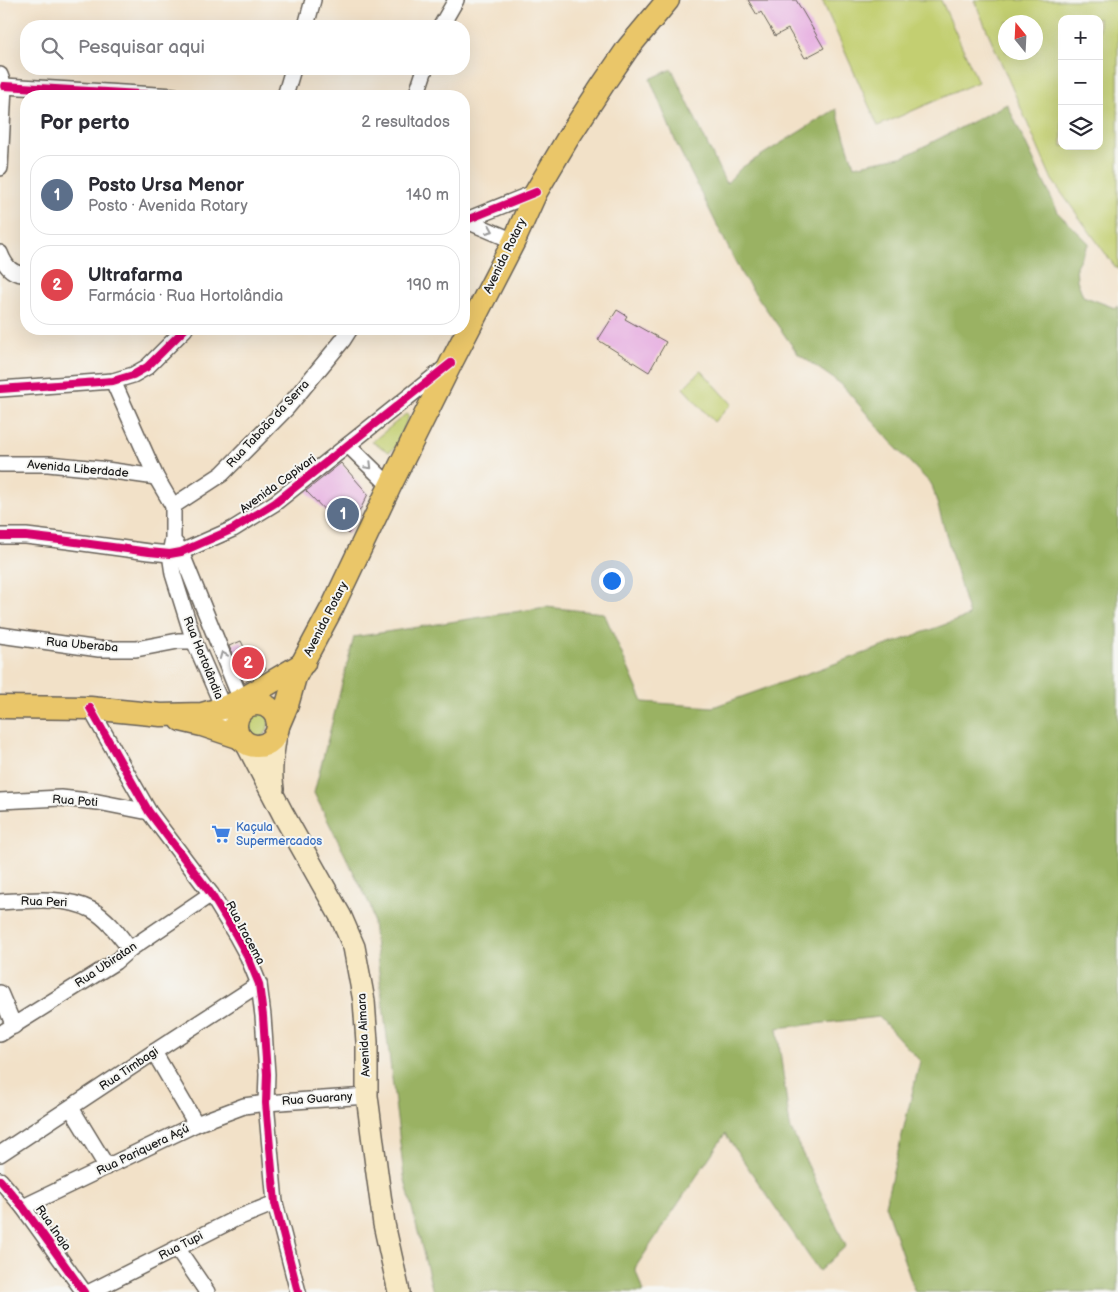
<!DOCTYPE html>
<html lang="pt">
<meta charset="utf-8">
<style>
body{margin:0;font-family:"Balsamiq Sans",sans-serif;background:#f7f7f7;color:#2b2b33}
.controls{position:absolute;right:15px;top:15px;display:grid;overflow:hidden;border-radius:10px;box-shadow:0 5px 20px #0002}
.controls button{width:45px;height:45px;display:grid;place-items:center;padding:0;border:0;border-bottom:1px solid #e1e1e2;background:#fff;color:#2b2b33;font:25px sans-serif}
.compass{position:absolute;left:998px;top:15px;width:45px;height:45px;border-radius:50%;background:#fff;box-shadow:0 5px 20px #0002;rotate:342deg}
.you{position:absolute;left:611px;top:580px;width:18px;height:18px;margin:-12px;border:4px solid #fff;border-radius:50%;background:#1a73e8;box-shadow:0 0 0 8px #1a73e833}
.badge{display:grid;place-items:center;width:32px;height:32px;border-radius:50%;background:#1a73e8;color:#fff;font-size:16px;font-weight:700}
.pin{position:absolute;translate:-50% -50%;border:2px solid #fff;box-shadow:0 1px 5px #0006}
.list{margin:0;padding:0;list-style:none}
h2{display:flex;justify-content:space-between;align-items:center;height:65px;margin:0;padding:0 20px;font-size:21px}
h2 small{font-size:16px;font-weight:400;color:#7c7c81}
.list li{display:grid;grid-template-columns:32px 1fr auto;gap:15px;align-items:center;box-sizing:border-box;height:80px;margin:0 10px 10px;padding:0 10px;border:1px solid #e1e1e2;border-radius:20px}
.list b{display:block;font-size:19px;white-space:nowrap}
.list p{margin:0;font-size:16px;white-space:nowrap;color:#7c7c81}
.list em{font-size:16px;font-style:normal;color:#7c7c81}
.icon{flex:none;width:28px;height:28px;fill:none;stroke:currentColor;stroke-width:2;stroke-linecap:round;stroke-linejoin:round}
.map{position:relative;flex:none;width:1118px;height:1292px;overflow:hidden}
.search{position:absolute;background:#fff;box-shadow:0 5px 20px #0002;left:20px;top:20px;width:450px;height:55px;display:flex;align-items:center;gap:12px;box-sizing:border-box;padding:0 18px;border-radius:20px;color:#7c7c81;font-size:19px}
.panel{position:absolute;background:#fff;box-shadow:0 5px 20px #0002;left:20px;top:90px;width:450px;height:245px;border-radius:20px}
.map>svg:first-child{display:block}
</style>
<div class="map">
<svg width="1118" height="1292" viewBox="0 0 1118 1292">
<rect width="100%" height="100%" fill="#f6f6f2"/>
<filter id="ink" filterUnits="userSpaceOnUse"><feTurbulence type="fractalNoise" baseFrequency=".02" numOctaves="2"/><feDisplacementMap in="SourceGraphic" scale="10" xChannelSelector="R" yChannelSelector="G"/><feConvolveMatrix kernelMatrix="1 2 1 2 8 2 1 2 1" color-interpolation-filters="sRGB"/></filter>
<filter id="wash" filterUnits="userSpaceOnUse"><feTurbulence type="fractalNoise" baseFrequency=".0096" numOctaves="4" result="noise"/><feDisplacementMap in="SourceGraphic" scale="20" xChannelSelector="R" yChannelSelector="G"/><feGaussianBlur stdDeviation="1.12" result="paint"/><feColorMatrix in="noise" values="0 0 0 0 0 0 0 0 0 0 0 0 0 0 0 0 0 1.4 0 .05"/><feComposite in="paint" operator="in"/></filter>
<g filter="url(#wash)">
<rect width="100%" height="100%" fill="#f2e1c8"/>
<!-- green -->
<g fill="#c3cf71" stroke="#707646" fill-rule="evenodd">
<polygon points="822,0 941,0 978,82 878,126"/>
<path d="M974,0h144v269l-2,-1 -64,-88zM1062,19h37v127h-37zM1036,22v30h-30v-30z"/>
<polygon points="701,370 732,404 714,422 683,388"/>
<polygon points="406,414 409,416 395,448 389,452 372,442"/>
<path d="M255,710l9,3 5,6c-1,11 -2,18 -14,19l-13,-12c1,-9 4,-14 13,-16z"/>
</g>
<!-- forest -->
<polygon fill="#9ab263" stroke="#5b6740" points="672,69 726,184 741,168 836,109 854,166 905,156 1007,104 1059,214 1089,243 1076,266 1077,280 1083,296 1115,308 1118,306 1118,1292 915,1292 885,1205 920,1061 879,1017 777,1028 790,1127 846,1246 819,1271 725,1134 635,1268 643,1292 433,1292 404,1176 371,907 314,793 354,637 546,607 604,613 643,702 713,707 969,616 932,485 898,450 841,384 798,354 742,275 677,145 650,79"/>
<g id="blocks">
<!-- building -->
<g fill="#e6ace0">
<polygon points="748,0 796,0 824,48 805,58 788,29 775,36 761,12 757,15"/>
<polygon points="617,310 627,316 625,319 666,342 649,372 598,340"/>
<polygon points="341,463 368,494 348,534 306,491"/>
<polygon points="241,641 249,657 258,653 266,669 244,683 229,646"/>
</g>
</g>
</g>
<g filter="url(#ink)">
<use href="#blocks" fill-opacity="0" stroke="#676158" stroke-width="1"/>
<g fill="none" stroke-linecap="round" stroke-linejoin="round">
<!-- street casing -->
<g stroke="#676158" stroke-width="18">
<g id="street">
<polyline points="306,26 313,0"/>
<polyline points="441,26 456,0"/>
<polyline points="0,75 4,86 0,168"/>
<polyline points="4,86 174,96"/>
<polyline points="285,96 293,69"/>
<polyline points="416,96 425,69"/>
<polyline points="464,221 536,192"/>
<polyline points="467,221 514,241"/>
<path d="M0,253c5,13 12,22 26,21"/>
<polyline points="113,381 156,477 173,506 173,538 170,554 173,574 194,641 229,721 237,730"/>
<polyline points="0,389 113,381 133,375 147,367 185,329"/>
<polyline points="348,445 390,486"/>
<polyline points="0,464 48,464 99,469 156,477"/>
<polyline points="173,506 222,474 286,409 343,340 350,329"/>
<polyline points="0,536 26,536 68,541 149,552 170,554 181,552 233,529 275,503 446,367"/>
<polyline points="176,544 181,552 241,700"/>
<polyline points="0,635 99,649 136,649 178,641 194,641"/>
<polyline points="90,708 149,812 211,894 236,935 248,957 259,984 263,1016 267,1074 266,1103 275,1203 298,1292"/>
<polyline points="0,801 61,798 98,802 149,812"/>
<path d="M0,902c29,-2 66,-6 92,8 16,9 27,25 38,39"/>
<polyline points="0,993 14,1026"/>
<polyline points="0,1034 115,962 130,949 211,894"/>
<polyline points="154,1052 196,1124"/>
<polyline points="71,1108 107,1167"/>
<polyline points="0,1154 154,1052 259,984"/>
<polyline points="0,1180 23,1207 84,1292"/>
<polyline points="23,1207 196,1124 244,1106 266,1103 367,1096"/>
<polyline points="177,1248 207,1292"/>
<polyline points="90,1292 235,1219 275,1203"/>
</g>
</g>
<!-- secondary casing -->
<g stroke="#676158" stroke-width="24">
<g id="secondary">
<polyline points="246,743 283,814 341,917 354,947 364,1001 367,1042 367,1096 377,1173 384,1224 399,1292"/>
<path d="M273,789c-3,-18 0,-36 3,-55"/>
</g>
</g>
<!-- primary casing -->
<g stroke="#676158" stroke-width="25">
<g id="primary">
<circle cx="257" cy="725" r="21"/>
<polyline points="0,707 90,708 161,715 202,714 223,708 241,700 304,663"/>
<polyline points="181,720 202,725 241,738"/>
<polyline points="278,726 287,705 295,677 333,606 390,486 451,363 514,241 536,192 568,138 604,83 628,48 668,0"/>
</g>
</g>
<!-- street -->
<use href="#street" stroke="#fff" stroke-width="15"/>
<!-- secondary -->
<use href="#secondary" stroke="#f7e8c3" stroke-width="21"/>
<!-- primary -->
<use href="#primary" stroke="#eac669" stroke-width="22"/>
<!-- cycleway casing -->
<g stroke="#f6f6f2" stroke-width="11">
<g id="cycleway">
<polyline points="4,86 174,96"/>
<polyline points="464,221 536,192"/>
<polyline points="0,389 113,381 133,375 147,367 185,329"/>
<polyline points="0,536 26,536 68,541 149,552 170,554 181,552 233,529 275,503 451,363"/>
<polyline points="90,708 149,812 211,894 236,935 248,957 259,984 263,1016 267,1074 266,1103 275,1203 298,1292"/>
<polyline points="0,1180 23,1207 84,1292"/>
</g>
</g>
<!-- cycleway -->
<use href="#cycleway" stroke="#d6006c" stroke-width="8"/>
</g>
<!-- one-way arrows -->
<defs><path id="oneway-chevron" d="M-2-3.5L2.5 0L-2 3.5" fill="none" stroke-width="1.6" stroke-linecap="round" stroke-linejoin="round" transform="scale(1.25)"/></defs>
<g stroke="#999">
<use href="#oneway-chevron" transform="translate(490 230) rotate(23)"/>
<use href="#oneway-chevron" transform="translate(369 466) rotate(45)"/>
<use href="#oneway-chevron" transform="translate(223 655) rotate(-112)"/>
</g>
</g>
<!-- icons -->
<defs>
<g id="supermarket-bare" transform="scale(1.5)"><path d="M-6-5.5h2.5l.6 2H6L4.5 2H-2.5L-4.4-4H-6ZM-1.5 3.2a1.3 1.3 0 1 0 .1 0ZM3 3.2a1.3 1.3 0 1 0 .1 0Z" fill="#3f7fe0" stroke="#f6f6f2" stroke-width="2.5" paint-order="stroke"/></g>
</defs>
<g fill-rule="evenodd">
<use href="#supermarket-bare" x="221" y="834"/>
</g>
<g text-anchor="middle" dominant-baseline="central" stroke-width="4" stroke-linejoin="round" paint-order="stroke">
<!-- street labels -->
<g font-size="12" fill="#1c1c1c" stroke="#f6f6f2">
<text transform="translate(505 256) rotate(-64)">Avenida Rotary</text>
<text transform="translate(268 424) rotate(-47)">Rua Taboão da Serra</text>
<text transform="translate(78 469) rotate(5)">Avenida Liberdade</text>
<text transform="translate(278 484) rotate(-36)">Avenida Capivari</text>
<text transform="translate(326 619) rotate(-63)">Avenida Rotary</text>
<text transform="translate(82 645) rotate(5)">Rua Uberaba</text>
<text transform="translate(203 658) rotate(68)">Rua Hortolândia</text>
<text transform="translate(75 801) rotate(4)">Rua Poti</text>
<text transform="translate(44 902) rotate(2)">Rua Peri</text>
<text transform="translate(245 933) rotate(62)">Rua Iracema</text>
<text transform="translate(106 965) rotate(-34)">Rua Ubiratan</text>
<text transform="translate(364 1035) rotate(-93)">Avenida Aimara</text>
<text transform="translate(129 1069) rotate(-34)">Rua Timbagi</text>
<text transform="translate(317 1099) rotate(-4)">Rua Guarany</text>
<text transform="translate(143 1150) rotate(-26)">Rua Pariquera Açú</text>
<text transform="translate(53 1228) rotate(55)">Rua Inaja</text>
<text transform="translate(181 1246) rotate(-27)">Rua Tupi</text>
</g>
<!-- shop labels -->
<g font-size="12" fill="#366cbe" stroke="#f6f6f2" text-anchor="start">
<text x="236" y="827">Kaçula<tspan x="236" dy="14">Supermercados</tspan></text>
</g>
</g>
</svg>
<div class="controls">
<button>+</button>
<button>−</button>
<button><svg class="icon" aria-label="layers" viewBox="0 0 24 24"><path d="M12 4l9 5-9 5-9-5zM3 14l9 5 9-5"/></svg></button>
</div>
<svg class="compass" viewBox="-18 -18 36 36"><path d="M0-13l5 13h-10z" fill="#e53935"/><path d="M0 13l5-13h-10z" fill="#7c7c81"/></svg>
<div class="you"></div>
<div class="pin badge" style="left:343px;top:514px;background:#5c6f8a">1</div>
<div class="pin badge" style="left:248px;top:663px;background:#e0444e">2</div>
<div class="search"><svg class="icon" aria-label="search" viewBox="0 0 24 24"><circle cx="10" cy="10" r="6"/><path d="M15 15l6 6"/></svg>Pesquisar aqui</div>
<section class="panel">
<h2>Por perto<small>2 resultados</small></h2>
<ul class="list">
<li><span class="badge" style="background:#5c6f8a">1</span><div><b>Posto Ursa Menor</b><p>Posto · Avenida Rotary</p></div><em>140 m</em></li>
<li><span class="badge" style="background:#e0444e">2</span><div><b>Ultrafarma</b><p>Farmácia · Rua Hortolândia</p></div><em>190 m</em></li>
</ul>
</section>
</div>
